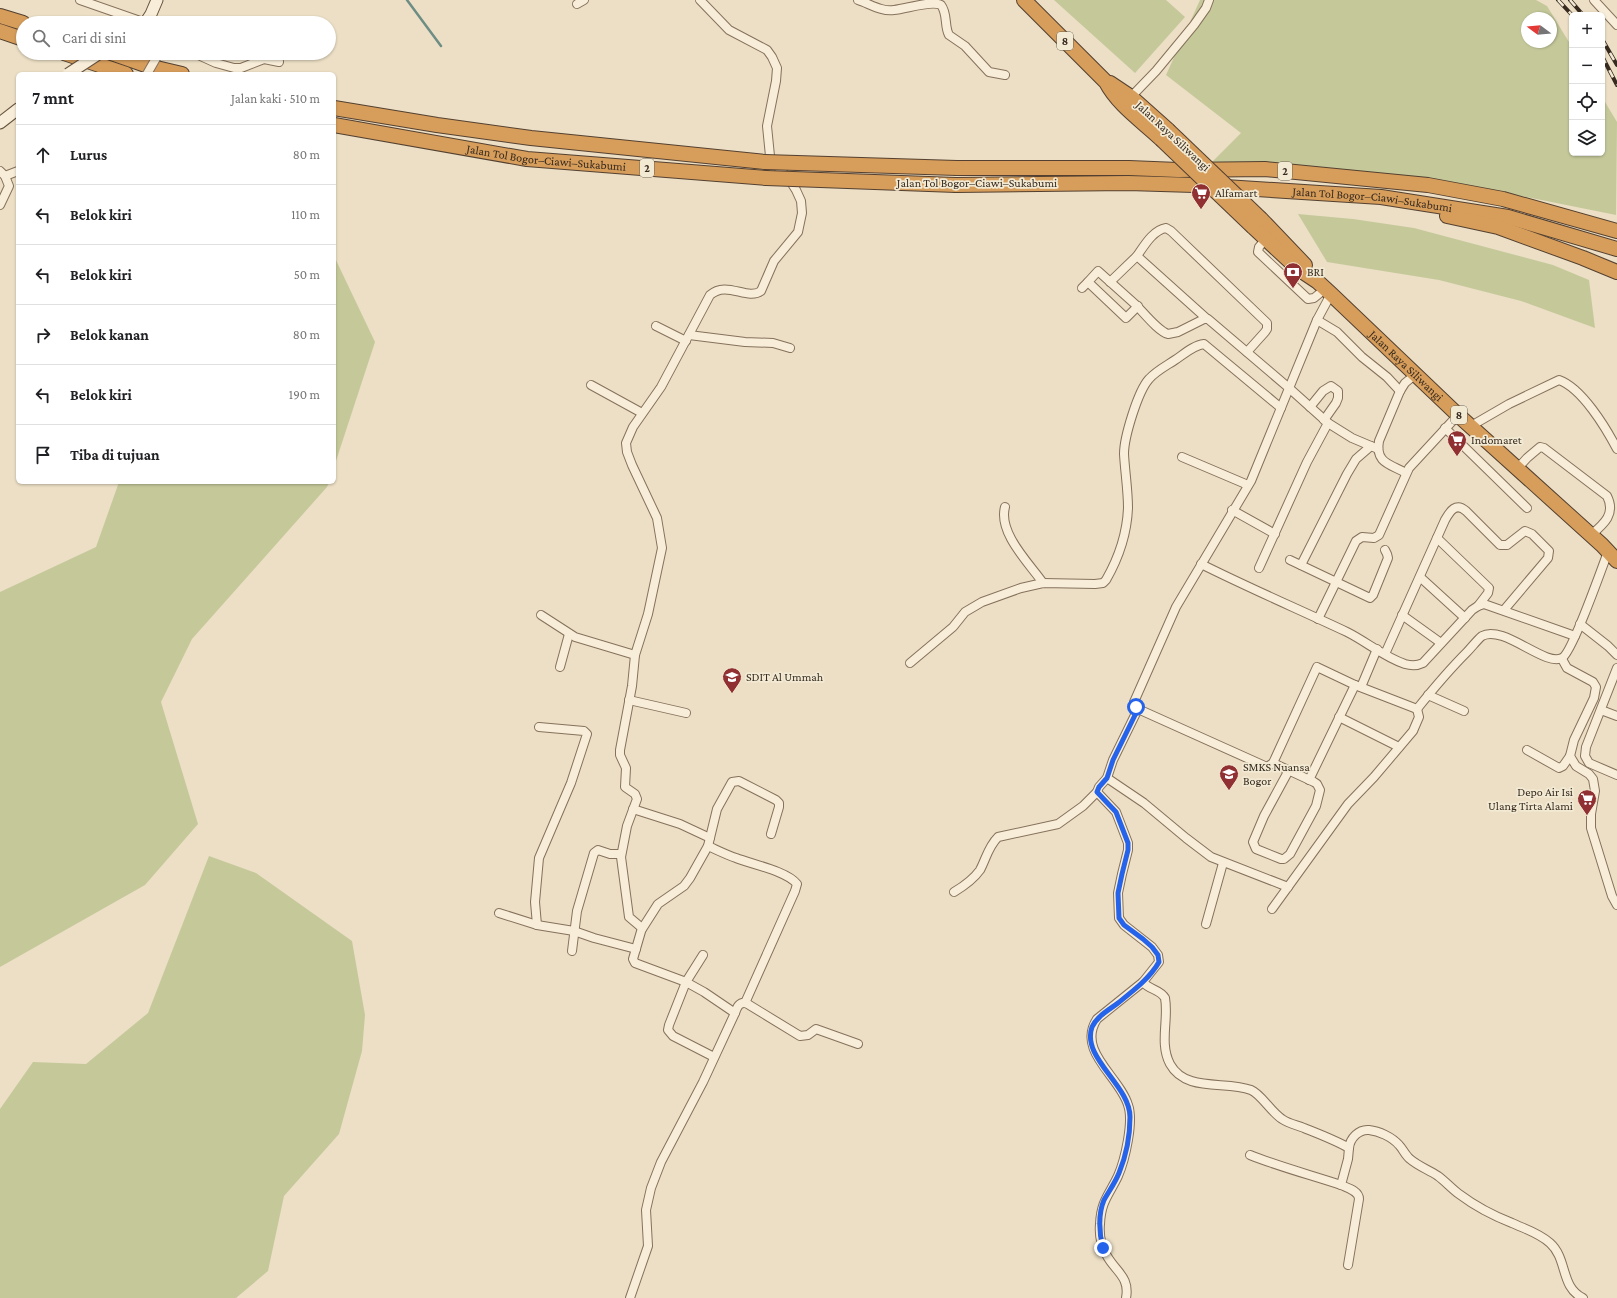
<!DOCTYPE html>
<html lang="id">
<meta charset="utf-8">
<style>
body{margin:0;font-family:"Crimson Pro",serif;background:#f2f2f2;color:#202124}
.controls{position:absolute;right:12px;top:12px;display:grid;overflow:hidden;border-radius:6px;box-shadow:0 1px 3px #0004}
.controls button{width:36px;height:36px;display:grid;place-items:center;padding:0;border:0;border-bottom:1px solid #e0e0e0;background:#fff;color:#202124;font:20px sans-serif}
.compass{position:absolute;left:1521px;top:12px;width:36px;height:36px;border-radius:50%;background:#fff;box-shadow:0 1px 3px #0004;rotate:286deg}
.stop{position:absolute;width:12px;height:12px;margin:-9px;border:3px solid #2563eb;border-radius:50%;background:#fff}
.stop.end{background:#2563eb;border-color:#fff;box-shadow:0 1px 4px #0008}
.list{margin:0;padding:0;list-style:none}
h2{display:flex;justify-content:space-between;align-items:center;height:52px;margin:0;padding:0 16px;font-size:17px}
h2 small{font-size:13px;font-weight:400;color:#757577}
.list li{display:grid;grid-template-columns:26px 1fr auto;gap:12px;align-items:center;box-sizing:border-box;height:60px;padding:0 16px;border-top:1px solid #e0e0e0}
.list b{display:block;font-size:15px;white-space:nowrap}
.list em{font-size:13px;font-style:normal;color:#757577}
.icon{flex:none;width:22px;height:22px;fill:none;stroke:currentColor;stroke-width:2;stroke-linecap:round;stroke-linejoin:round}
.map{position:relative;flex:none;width:1617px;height:1298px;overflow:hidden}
.search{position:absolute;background:#fff;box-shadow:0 1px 3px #0004;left:16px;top:16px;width:320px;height:44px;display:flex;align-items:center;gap:10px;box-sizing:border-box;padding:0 14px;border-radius:22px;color:#757577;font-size:15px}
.panel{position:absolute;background:#fff;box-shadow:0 1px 3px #0004;left:16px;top:72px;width:320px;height:412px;border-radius:6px}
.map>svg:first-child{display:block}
</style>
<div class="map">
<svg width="1617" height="1298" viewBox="0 0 1617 1298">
<rect width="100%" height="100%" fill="#ecdfc5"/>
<!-- green -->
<g fill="#c5c99a" fill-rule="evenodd">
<polygon points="1054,0 1166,0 1185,17 1135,73"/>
<path d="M1200,0h336l11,6 25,41v106h30v-56l15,25 -1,93 -100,-20 -80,-13 -225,-19 30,-30 -75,-58zM1527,18h24v24h-24z"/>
<polygon points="1298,214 1353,219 1414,228 1553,265 1589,280 1595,328 1521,301 1439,280 1327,262"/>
<polygon points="334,256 375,342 334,467"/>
<polygon points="119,482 329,482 327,487 192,639 161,702 198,824 145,885 0,967 0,592 96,547"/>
<polygon points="209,856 256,873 352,941 365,1015 362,1051 339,1134 284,1196 268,1271 236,1298 0,1298 0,1109 33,1062 86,1064 148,1013"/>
</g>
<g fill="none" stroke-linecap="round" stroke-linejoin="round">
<!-- stream -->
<polyline stroke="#6e8d85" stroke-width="2.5" points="407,0 441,46"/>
<!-- street casing -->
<g stroke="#86715c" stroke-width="10">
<g id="street">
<polyline points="80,0 146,23"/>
<path d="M858,0c12,4 24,12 36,10 12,-1 37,-10 47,-5 7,9 3,21 8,30l16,11 24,26 16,3"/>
<polyline points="1594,0 1617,25"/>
<polyline points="577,4 584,0"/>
<polyline points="194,53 216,63 234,68 241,68 264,59 279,62"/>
<polyline points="1128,100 1156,71 1194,25 1206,8 1209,0"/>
<polyline points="0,171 5,176 9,186 0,205"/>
<polyline points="5,176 18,171"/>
<polyline points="1265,240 1259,247 1258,252 1308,299 1314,298 1325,289"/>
<polyline points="1110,282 1137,256"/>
<polyline points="1082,288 1088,282"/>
<path d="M1331,294l-14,26 -66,161 -75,126 -42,95 4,7 129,58 6,-4 44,-96 38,18 62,24c16,-20 32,-39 50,-57 5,-5 10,-12 15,-16 21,-12 63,31 80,22 10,-5 41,-93 47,-109"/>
<path d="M1138,306l-12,12 -38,-36 10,-11 38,34c8,8 22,26 32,29l10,-2 26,-13h4l81,69 39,35 24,15 26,11"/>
<path d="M1206,318l-69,-62c7,-10 16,-26 29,-28l5,3 96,92v6l-2,3 -18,20"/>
<polyline points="1317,320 1337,332 1362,357 1387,377 1400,391"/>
<polyline points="656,326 686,341"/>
<polyline points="689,335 745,342 773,343 790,348"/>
<polyline points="591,385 642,413"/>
<polyline points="1310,407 1323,391 1331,386 1338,391 1338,398 1336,403 1324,420"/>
<path d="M1471,426l38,-22 50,-24c23,8 47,48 58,69"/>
<polyline points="1445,428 1527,508"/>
<polyline points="1182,457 1248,485"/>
<path d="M1518,468l9,-10 13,-11 4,1 63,48c9,18 -3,28 -16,39"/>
<path d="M1406,473c-16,-9 -31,-10 -27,-32l21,-50 5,-8 11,-9"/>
<path d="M1005,507c-7,26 24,56 38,76"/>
<polyline points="1232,510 1275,534"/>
<polyline points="1437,538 1489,588 1488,593 1478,606"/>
<polyline points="1290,560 1370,598 1373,595 1388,558 1387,554 1385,550"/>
<path d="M1201,564c48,24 97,45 146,68 20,10 37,25 58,32 7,2 12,2 18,-1l49,-53 6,-4 6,-2 91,32"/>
<polyline points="1301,565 1347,474 1356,459 1371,446"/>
<polyline points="1259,568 1307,462 1328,423"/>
<polyline points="1420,577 1465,618"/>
<polyline points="541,615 575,637 635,655"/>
<polyline points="1402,615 1441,643"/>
<polyline points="1318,619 1356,541 1362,537 1374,538 1379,535 1409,468 1458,415"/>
<polyline points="1580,624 1608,646 1617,655"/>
<path d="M1385,654l60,-134c5,-9 11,-18 21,-9l34,34h7l18,-14 7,3 17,17 -1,7 -44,52"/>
<polyline points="1562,659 1567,668 1593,682 1596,687 1594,698 1574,740 1570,756 1576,766 1589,774 1593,779 1595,791 1591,814 1591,828 1612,896 1617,905"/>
<path d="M910,663l43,-36 12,-15 17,-10 39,-14 22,-5 52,1 8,-1 3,-3c12,-21 21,-47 22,-72 0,-18 -3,-36 -4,-54 0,-17 14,-63 25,-75 7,-8 17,-13 26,-19 9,-6 19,-15 29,-16l77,64"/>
<polyline points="560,667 569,634"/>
<polyline points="1617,668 1586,747 1585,756 1589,763 1617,775"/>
<polyline points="1361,687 1377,649"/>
<polyline points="1428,695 1464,711"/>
<polyline points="629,700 686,713"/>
<polyline points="1601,710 1617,716"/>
<polyline points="1339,717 1399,747"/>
<polyline points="1527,750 1559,768 1563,766 1570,756"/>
<polyline points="1273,763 1314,782 1317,784 1320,790 1316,806 1290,854 1284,859 1281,859 1256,849 1253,842 1264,816 1289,770"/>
<polyline points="1107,778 1144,803 1186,838 1211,857 1288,887"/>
<polyline points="1309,780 1355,685"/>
<polyline points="633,809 680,824 710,838"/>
<path d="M708,846c9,4 19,9 28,12 15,6 51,13 61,26l-2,7 -50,112"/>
<path d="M954,892c10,-6 19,-12 26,-22 6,-11 8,-23 18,-33l60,-13 25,-18 14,-14"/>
<polyline points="1272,909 1348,804 1374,777 1413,731 1419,717 1417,709"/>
<polyline points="499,913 537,925 574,931 594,938 636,949"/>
<polyline points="1206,924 1223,863"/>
<polyline points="537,925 535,902 539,858 571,783 587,734 584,731 539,727"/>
<polyline points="642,929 658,904 684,886 690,878 708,846 717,809 732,782 739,781 776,800 779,803 779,807 771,834"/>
<polyline points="572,951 577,911 594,853 598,850 610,854 621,854"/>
<polyline points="703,955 686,982 669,1025 668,1030 673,1036 714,1057"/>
<path d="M1143,982c6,8 17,7 22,16 4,21 -6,45 5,66 16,29 56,16 81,26 10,4 20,22 31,29 7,5 15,6 22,9 15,6 31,12 45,20 1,-10 10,-19 20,-18 10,1 23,7 30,15 4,4 6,10 11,14 8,7 19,11 28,17 8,6 14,13 21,18 16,12 35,22 53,29 13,6 27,10 38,20 18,16 10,44 33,55"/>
<path d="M735,1013c2,-6 4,-11 11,-10l54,33 8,-1 8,-6 42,15"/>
<path d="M1250,1155c30,12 61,20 91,30"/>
<path d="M1348,1265l11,-66c0,-8 -11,-11 -18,-14l7,-26 1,-11"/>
<path d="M630,1298l18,-52 -2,-36 5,-22 10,-26 42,-80 32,-69 -31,-21 -18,-10 -51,-19 -2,-4 9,-31 -13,-11 -8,-60 6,-31 10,-27 -2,-5 -10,-7 1,-19 -6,-13v-5l12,-64 3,-31 13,-41 14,-66 -5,-30 -25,-53 -5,-13 -1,-9 7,-16 28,-40 49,-92c17,-15 37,6 51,-4l13,-30 24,-29 4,-19 -1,-12 -5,-11 -7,-11 -16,-17 -3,-6 -3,-30 9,-45 1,-13 -5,-11 -5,-7 -38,-20 -29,-30"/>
<path d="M1126,1298c4,-21 -10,-26 -19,-42 -6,-10 -8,-21 -7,-32 1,-23 9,-29 18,-48 7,-16 16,-55 10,-71 -8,-28 -52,-54 -31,-86l46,-37 16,-20 -1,-7 -6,-8 -28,-22 -5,-7 -1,-25 4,-19 6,-24v-7l-12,-31 -19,-20 2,-5 8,-9 6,-18 25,-51"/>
</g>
</g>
<!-- secondary casing -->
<g stroke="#67533f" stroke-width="13">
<g id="secondary">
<polyline points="145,23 151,14 157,0"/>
<polyline points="0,123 18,109"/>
</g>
</g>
<!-- highway casing -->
<g stroke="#544030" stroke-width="16">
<g id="highway">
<path d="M1024,0l82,82c12,23 36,39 55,57"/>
<polyline points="0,16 23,23"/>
<polyline points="0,31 23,39"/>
<polyline points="64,53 126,74"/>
<polyline points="111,53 148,66 182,74"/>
<polyline points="1110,83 1131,97 1168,130"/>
<polyline points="334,108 437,125 531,138 765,162"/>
<path id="s1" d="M334,125l193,34 239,19"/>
<polyline points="957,168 1129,168 1178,170 1265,169 1428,185 1503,199 1617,231"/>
<path id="s2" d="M956,185l172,-2 66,2 187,12 127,20 109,32"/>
<polyline points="1447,216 1498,227 1583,258 1617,272"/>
<polyline points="1261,219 1305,265"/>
<path id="s3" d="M1253,227l44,41 21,14 13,12 127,121 144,130 15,16"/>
</g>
</g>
<!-- street -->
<use href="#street" stroke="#f7edd8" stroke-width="8"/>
<!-- secondary -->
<use href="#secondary" stroke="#f7edd8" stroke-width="11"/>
<!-- highway -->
<use href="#highway" stroke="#d69d5b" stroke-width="14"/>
<!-- rail casing -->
<g stroke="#372a1f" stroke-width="4">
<g id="rail">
<polyline points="1558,0 1572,15"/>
<polyline points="1570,0 1583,15"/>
<polyline points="1602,39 1617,65"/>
<polyline points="1602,56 1617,85"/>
</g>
</g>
<!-- rail -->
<use href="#rail" stroke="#f3ead4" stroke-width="2.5" stroke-dasharray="8" stroke-linecap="butt"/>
<!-- street-bridge casing -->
<g stroke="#86715c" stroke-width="10" stroke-linecap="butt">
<polyline id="street-bridge" points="147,74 159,53"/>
</g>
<!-- secondary-bridge casing -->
<g stroke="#67533f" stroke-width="13" stroke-linecap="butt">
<polyline id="secondary-bridge" points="68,74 100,53"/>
</g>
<!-- highway-bridge casing -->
<g stroke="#544030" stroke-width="16" stroke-linecap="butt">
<g id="highway-bridge">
<polyline points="1168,130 1261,219"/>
<polyline points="1161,139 1253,227"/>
<polyline points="765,162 957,168"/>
<polyline points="766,178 956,185"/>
</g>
</g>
<!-- street-bridge -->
<use href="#street-bridge" stroke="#f7edd8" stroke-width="8"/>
<!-- secondary-bridge -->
<use href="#secondary-bridge" stroke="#f7edd8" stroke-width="11"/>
<!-- highway-bridge -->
<use href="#highway-bridge" stroke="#d69d5b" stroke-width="14"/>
</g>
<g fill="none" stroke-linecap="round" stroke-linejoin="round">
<!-- route -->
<path stroke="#2563eb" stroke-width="5" d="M1103,1248c-4,-15 -5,-34 1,-48 5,-9 11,-17 15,-27 7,-17 11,-38 11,-56 0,-32 -49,-59 -38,-90 5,-11 17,-17 26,-24 15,-12 32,-25 41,-41l-1,-7 -6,-8 -9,-8 -19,-14 -5,-7 -1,-25 4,-19 6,-24v-7l-12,-31 -19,-20 2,-5 8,-9 6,-18 25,-51 -2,-2"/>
</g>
<!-- icons -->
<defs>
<g id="supermarket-pin" transform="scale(1)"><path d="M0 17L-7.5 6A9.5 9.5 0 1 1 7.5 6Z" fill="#913033" stroke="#f3ead4"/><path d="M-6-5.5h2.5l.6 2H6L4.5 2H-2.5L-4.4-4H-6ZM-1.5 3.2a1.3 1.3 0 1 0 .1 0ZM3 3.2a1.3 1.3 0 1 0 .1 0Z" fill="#fff"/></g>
<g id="bank-pin" transform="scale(1)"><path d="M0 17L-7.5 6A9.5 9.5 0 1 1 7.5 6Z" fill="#913033" stroke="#f3ead4"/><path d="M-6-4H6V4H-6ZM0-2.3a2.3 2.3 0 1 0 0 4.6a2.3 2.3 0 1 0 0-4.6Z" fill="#fff"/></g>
<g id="school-pin" transform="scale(1)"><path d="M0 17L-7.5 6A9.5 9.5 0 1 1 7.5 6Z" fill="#913033" stroke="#f3ead4"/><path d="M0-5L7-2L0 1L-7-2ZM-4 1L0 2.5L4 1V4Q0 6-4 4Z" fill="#fff"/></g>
</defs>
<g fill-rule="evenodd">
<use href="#supermarket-pin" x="1201" y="193"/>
<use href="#bank-pin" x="1293" y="272"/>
<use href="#supermarket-pin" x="1457" y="440"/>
<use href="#school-pin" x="732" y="677"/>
<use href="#school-pin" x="1229" y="774"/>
<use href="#supermarket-pin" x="1587" y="799"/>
</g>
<g text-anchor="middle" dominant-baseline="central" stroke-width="3.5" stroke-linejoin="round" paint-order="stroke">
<!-- shield labels -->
<g fill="#f3ead4" stroke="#6f6455" stroke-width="1">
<rect x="1057" y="32" width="16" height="18" rx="3"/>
<rect x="640" y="159" width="14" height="18" rx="3"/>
<rect x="1278" y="162" width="14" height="18" rx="3"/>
<rect x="1451" y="406" width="16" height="18" rx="3"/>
</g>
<g font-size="11" font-weight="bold" fill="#372a1f">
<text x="1065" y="41">8</text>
<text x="647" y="168">2</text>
<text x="1285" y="171">2</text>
<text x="1459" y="415">8</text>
</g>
<!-- street labels -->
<g font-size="12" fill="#372a1f" stroke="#f3ead4">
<text transform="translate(1173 136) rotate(43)">Jalan Raya Siliwangi</text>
<text stroke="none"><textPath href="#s1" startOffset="215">Jalan Tol Bogor–Ciawi–Sukabumi</textPath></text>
<text x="977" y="183">Jalan Tol Bogor–Ciawi–Sukabumi</text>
<text stroke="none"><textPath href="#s2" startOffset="417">Jalan Tol Bogor–Ciawi–Sukabumi</textPath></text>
<text stroke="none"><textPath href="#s3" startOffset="207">Jalan Raya Siliwangi</textPath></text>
</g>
<!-- poi labels -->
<g font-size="12" fill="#372a1f" stroke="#f3ead4" text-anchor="start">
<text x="1215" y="193">Alfamart</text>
<text x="1307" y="272">BRI</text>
<text x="1471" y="440">Indomaret</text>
<text x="746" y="677">SDIT Al Ummah</text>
<text x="1243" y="767">SMKS Nuansa<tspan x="1243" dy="14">Bogor</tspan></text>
<text x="1573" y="792" text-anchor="end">Depo Air Isi<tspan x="1573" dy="14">Ulang Tirta Alami</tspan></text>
</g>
</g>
</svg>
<div class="controls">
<button>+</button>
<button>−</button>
<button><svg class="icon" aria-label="locate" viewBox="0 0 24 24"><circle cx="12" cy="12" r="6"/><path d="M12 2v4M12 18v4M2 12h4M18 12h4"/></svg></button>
<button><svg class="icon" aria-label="layers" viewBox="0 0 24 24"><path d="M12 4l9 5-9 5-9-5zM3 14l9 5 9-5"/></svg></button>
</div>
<svg class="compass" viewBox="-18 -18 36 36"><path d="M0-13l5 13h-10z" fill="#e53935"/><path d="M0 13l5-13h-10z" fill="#757577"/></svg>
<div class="stop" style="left:1136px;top:707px"></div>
<div class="stop end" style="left:1103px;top:1248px"></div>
<div class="search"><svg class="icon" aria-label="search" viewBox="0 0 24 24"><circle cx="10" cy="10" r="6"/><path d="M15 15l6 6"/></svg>Cari di sini</div>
<section class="panel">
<h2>7 mnt<small>Jalan kaki · 510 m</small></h2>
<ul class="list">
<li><svg class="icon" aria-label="ahead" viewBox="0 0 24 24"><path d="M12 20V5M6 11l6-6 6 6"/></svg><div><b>Lurus</b></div><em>80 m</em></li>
<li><svg class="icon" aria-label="left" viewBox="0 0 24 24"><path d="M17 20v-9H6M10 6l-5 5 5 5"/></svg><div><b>Belok kiri</b></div><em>110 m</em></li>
<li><svg class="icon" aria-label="left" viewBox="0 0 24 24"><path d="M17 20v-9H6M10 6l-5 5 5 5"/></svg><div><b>Belok kiri</b></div><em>50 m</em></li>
<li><svg class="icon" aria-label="right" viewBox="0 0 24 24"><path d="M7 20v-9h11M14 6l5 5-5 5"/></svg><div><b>Belok kanan</b></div><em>80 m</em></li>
<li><svg class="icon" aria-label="left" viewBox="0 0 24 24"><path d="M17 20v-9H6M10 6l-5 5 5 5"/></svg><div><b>Belok kiri</b></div><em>190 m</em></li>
<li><svg class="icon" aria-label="arrive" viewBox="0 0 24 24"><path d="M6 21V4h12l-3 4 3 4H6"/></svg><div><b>Tiba di tujuan</b></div></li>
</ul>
</section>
</div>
